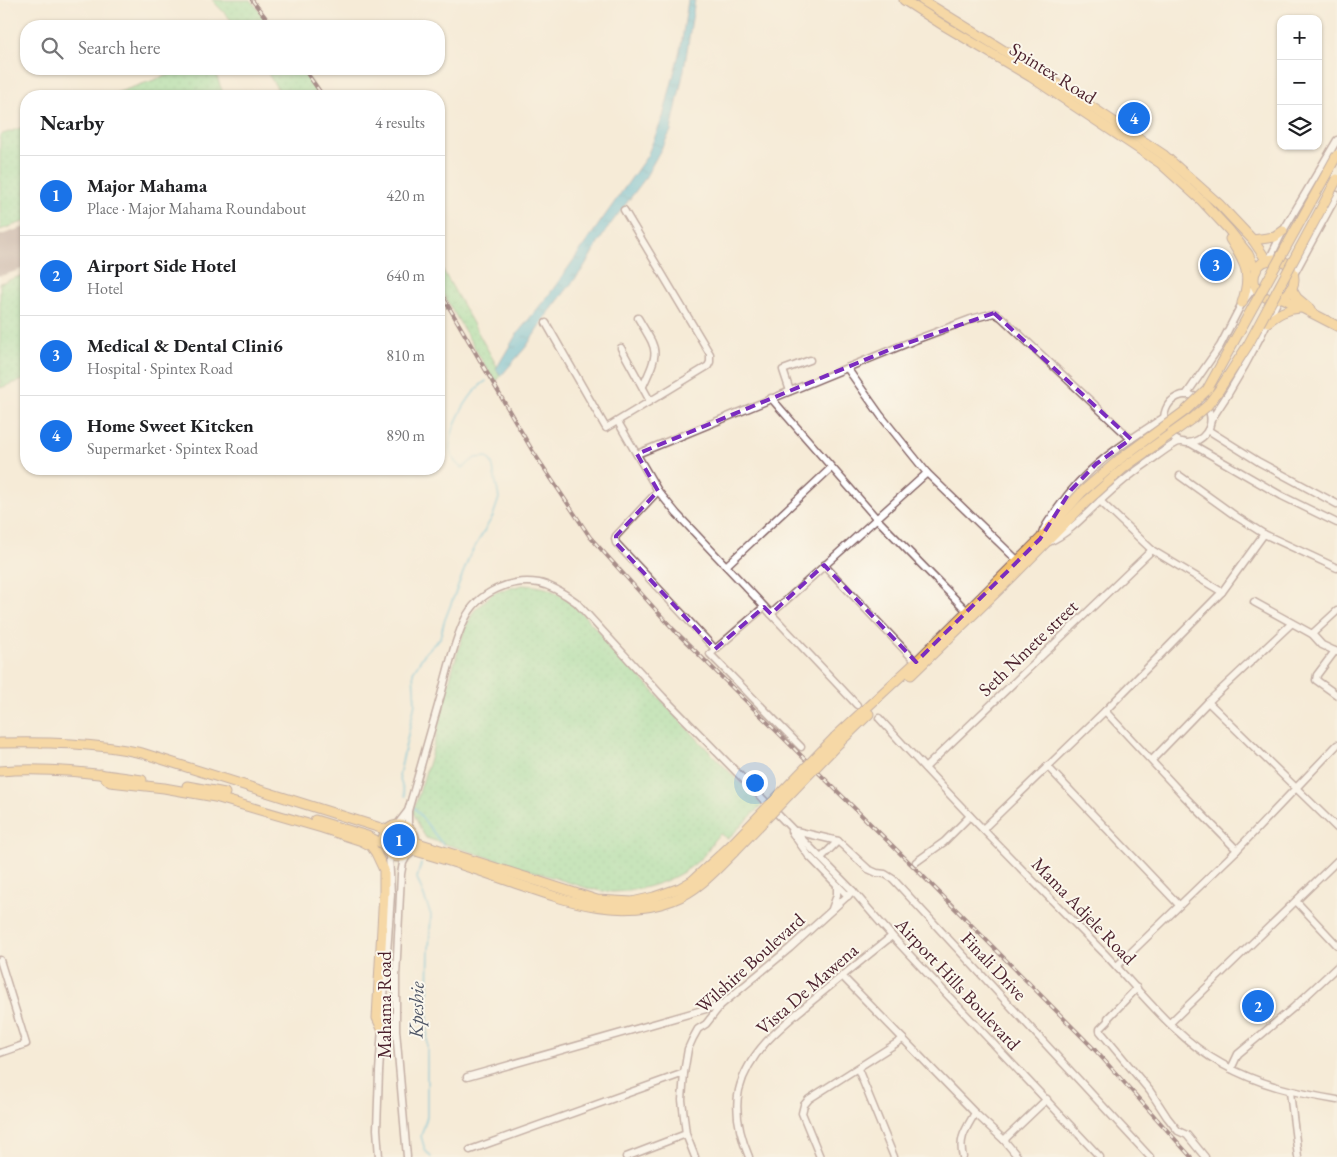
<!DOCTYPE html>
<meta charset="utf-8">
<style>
body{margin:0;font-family:"EB Garamond",serif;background:#f2f2f2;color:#202124}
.controls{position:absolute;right:15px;top:15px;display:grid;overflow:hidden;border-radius:10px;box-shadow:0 1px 4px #0004}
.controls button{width:45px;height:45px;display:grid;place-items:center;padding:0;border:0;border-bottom:1px solid #e0e0e0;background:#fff;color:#202124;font:25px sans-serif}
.you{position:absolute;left:754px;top:782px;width:18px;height:18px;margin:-12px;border:4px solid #fff;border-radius:50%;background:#1a73e8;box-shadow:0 0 0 8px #1a73e833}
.badge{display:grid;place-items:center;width:32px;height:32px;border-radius:50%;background:#1a73e8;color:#fff;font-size:16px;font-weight:700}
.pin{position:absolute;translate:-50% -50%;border:2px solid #fff;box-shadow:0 1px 5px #0006}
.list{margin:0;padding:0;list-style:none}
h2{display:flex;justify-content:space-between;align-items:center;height:65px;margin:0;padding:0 20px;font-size:21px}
h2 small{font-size:16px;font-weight:400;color:#757577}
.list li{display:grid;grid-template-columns:32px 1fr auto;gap:15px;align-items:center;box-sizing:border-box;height:80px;padding:0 20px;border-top:1px solid #e0e0e0}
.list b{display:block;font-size:19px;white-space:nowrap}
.list p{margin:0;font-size:16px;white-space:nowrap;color:#757577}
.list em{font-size:16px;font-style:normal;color:#757577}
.icon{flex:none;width:28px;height:28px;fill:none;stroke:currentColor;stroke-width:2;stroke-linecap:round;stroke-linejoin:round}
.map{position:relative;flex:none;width:1337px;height:1157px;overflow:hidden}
.search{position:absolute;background:#fff;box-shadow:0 1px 4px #0004;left:20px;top:20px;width:425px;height:55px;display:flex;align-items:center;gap:12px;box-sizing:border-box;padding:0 18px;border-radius:20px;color:#757577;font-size:19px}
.panel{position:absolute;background:#fff;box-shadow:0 1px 4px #0004;left:20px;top:90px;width:425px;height:385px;border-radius:20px}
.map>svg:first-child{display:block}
</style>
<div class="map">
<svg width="1337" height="1157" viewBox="0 0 1337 1157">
<defs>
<pattern id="grass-dots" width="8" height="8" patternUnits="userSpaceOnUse" patternTransform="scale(1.25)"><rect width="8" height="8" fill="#90dc99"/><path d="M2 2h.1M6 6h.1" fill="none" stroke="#7ebc84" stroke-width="1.8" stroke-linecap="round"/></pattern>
<pattern id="water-ripples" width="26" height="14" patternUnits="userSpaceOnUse" patternTransform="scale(1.25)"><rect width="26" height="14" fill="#55b8d3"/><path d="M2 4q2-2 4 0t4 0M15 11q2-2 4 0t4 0" fill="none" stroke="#4895ab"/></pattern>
</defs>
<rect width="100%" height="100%" fill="#fbf7ec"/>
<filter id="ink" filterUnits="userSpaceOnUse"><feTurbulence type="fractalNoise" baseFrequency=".02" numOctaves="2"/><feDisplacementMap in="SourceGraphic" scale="10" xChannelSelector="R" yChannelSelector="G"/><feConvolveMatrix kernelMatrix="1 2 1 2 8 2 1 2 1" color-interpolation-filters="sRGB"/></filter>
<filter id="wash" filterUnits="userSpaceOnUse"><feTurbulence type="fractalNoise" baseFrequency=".0096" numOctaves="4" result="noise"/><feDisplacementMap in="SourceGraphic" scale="20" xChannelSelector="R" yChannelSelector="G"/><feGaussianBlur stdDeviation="1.12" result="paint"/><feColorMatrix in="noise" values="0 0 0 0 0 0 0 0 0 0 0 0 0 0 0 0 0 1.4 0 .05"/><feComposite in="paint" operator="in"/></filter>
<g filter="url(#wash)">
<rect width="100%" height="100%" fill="#f6ebd7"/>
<!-- grass -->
<g fill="url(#grass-dots)" stroke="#6d7e62">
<polygon points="212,0 250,0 273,26 237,26"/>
<polygon points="186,69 214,69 224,96 107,96"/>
<polygon points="265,69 303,69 320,96 282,96"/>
<polygon points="26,126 26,221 0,230 0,135"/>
<polygon points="439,263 498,368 496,369 501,376 495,383 439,287"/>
<polygon points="26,274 26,379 0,388 0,283"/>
<path d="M522,585c27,1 36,6 56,24l124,135 60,61 -34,34 -8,-5c-8,6 -10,14 -16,21 -21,24 -60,36 -91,37 -7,0 -15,-2 -23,-3l-164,-51 -6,-10 -7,-16 19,-60 20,-81 13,-43 9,-17 19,-18z"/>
<circle cx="399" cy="841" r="9"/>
</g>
<!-- water -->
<polygon fill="url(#water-ripples)" stroke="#506c7f" points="688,0 695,0 684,70 671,131 644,180 607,229 582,270 547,315 526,347 501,376 496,369 516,335 551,292 647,156 663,117 681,46"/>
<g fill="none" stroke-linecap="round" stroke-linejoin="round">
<!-- stream -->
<g stroke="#55b8d3" stroke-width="2">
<path d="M405,796l-6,-20 16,-73 -2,-31 12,-19 15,-15 4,-16 26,-67 23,-39 6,-18 -7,-35 -5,-6 -12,1 -12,10c-31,-14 3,-75 23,-87"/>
<polyline points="414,807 443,845"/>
<polyline points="421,864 417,878 431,915 429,949 427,1048 427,1117 421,1136 425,1150 431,1157"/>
</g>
<!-- runway -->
<polyline stroke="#a08581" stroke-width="39" points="0,256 26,247"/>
</g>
</g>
<g filter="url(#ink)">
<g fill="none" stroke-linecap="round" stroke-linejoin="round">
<!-- minor casing -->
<g stroke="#866667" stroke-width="9">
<g id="minor">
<polyline points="1269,260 1283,231 1337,140"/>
<polyline points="1293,276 1337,195"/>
<path d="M638,318c20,34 22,31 5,68"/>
<polyline points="546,323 606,428 708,366 710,362 710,354 624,210"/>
<polyline points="621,348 650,401"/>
<polyline points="847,368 881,416 927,473 1018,561"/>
<polyline points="790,391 783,370 810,360"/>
<polyline points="1186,395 1220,346 1242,303 1255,286"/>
<polyline points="771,398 877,519 967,611"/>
<path d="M1211,420c26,-38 49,-80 68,-122"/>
<polyline points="618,422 658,491 677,514 857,705"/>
<polyline points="1208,430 1259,462 1337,504"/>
<polyline points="1190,443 1282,496 1337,523"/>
<polyline points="637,454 915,340 971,319 994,313 1001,317 1131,439"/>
<polyline points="1180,476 1237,517 1264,534 1337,568"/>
<polyline points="658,491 616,536 615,539 616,543 715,649"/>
<polyline points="1100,501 1152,550 1222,592"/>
<path d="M1042,534c3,-10 10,-17 16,-26 29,-42 63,-63 105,-90"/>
<path d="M1049,542c20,-9 34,-25 50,-40 16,-15 33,-29 51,-41 7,-5 22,-17 29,-19 3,-1 5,1 8,1 7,0 15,-4 19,-10 9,-12 4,-30 -10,-36 -28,-12 -47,30 -16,45"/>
<polyline points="824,565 916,662"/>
<polyline points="726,566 831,468"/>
<polyline points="1254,602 1312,634 1322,645 1337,652"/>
<polyline points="764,607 710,654 801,747"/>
<polyline points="771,614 927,473"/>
<polyline points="1312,634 1337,611"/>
<polyline points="1335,651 1317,675 1316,680 1337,695"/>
<polyline points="1208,702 1337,828"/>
<polyline points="1105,711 1184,796 1237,850"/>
<path d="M879,718c73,81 149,158 225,235 37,39 71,85 118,111 37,21 74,29 115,36"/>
<polyline points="1152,760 1208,702 1291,624"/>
<polyline points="1047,766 1179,905"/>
<polyline points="925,768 1152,550"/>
<polyline points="397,825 407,812"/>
<polyline points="983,829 1105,711 1222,592 1264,534"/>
<path d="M410,830l-2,-7v-12c10,-36 21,-73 31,-109 8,-27 14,-59 26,-83 13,-27 46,-41 74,-36 14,3 26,11 37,19l87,95 190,194 39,45 208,221"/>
<polyline points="791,831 808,855 848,896"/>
<polyline points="796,831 838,841 868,869 877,873 885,874 893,879 1150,1157"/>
<polyline points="821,858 838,841"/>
<polyline points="916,862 944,842 970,816"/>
<polyline points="1296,901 1337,945"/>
<polyline points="832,909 837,895 837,885"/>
<polyline points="0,960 26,1044 0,1053"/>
<polyline points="1117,966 1237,850 1337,745"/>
<polyline points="842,976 975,1113 1004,1140 1018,1157"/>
<polyline points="1137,988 1108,1018 1108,1021 1100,1029 1100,1031 1150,1091 1167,1117 1178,1131 1187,1135 1205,1157"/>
<polyline points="1170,1023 1337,861"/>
<polyline points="858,1069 894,1157"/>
<polyline points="1231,1069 1238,1054 1293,1008 1337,967"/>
<polyline points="467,1077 720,1005"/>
<polyline points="1290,1092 1298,1157"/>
<polyline points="1004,1140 1047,1099"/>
<polyline points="470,1150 684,1073"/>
<polyline points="379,1157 377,1129 379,1072 391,894 389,853"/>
<polyline points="407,1157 396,1030 396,977 401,874 403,863 408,854"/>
<polyline points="626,1157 686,1134"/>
<polyline points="695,1157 686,1134 682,1100 684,1073 688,1049 693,1038 698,1029 706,1024 721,1005 790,948 853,891"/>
<path d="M749,1157c-9,-21 -15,-44 -10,-67 10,-41 48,-68 79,-94 24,-20 49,-40 74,-60"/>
<polyline points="820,1157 802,1113 804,1105 809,1099 903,1039"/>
<path d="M963,1157c-5,-19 3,-28 12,-44"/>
</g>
</g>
<!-- major casing -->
<g stroke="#866667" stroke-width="11">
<g id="major">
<polyline points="904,0 943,25 1031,77 1160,163 1202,201 1229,230 1248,254 1256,271"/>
<polyline points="922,0 1045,76 1164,155 1219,204 1253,240 1267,261"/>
<path d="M1230,239c16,25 22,35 12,64"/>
<polyline points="1253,240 1275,237 1283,231"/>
<circle cx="1274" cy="279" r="20"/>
<polyline points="1291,288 1297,298 1310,309"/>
<polyline points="1281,297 1337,326"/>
<path d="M1268,322c10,-8 18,-13 32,-14"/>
<polyline points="911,675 1012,577 1087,501 1126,466"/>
<polyline points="835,737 916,662 1040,539 1082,492 1120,459"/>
<polyline points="840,742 869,714"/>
<path d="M0,743c48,-1 95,0 142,10l245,77"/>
<path d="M0,771c46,-4 96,2 142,9"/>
<polyline points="101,774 110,782 164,788 215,797 322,828 362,841 371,846 376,853 384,870 384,892 377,1018 382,1029"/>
<polyline points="187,786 225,793"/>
<polyline points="315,820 367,836 383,844"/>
<circle cx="399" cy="841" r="16"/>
<polyline points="415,842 597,900 632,902 654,897 680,888 692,881 730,846"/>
<path d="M412,850c32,9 63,19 94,30 53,18 110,42 167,20 25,-9 43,-30 62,-49"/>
</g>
</g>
<!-- minor -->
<use href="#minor" stroke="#fff" stroke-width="6"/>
<!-- major -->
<use href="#major" stroke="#f5c16b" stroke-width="9"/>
<!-- rail casing -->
<g stroke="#4a1f2b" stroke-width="4">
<g id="rail">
<polyline points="252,0 272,26"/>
<polyline points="304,69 323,96"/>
<polyline points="439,290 532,450 590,537 674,630 912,865 1095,1050 1191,1157"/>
</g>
</g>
<!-- rail -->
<use href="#rail" stroke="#fbf7ec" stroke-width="2" stroke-dasharray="5.5" stroke-linecap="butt"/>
<!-- major-bridge casing -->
<g stroke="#866667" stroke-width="11" stroke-linecap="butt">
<g id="major-bridge">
<polyline points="1120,459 1185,411 1207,390 1337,155"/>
<polyline points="1126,466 1193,418 1207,406 1219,390 1248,345 1337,179"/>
<polyline points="730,846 835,737"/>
<polyline points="735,851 840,742"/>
</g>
</g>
<!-- major-bridge -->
<use href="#major-bridge" stroke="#f5c16b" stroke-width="9"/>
</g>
</g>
<!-- marked area -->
<path d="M0 0H1337V1157H0ZM994,313l137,126 -35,25 -25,26 -31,49 -124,123 -92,-97 -53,49 -7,-7 -49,42 -99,-106v-7l42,-45 -21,-37 259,-107z" fill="#f6ebd7" fill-opacity=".55" fill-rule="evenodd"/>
<path fill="none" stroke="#7b2cbf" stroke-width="4" stroke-dasharray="10 6" stroke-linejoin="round" d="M994,313l137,126 -35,25 -25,26 -31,49 -124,123 -92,-97 -53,49 -7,-7 -49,42 -99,-106v-7l42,-45 -21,-37 259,-107z"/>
<g text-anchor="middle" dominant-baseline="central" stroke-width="4" stroke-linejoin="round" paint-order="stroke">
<!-- street labels -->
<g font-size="19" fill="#4a1f2b" stroke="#fbf7ec">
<text transform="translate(1053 73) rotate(32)">Spintex Road</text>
<text transform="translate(1028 648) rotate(-44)">Seth Nmete street</text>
<text transform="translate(1084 911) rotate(46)">Mama Adjele Road</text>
<text transform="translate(750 963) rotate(-42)">Wilshire Boulevard</text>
<text transform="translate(994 966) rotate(47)">Finali Drive</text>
<text transform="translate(958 984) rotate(47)">Airport Hills Boulevard</text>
<text transform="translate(807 989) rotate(-41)">Vista De Mawena</text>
<text transform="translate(384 1005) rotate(-90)">Mahama Road</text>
</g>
<!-- water labels -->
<g font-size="20" font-style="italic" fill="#4e5566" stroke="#fbf7ec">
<text transform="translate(416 1010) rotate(-89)">Kpeshie</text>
</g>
</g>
</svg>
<div class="controls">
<button>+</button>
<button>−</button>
<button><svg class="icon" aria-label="layers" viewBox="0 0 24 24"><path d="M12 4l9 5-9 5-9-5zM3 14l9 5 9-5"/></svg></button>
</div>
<div class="you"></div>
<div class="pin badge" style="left:399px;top:840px">1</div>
<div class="pin badge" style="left:1258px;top:1006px">2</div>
<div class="pin badge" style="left:1216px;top:265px">3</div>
<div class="pin badge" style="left:1134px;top:118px">4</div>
<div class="search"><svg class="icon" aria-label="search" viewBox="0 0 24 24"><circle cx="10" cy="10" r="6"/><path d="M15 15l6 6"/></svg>Search here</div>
<section class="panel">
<h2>Nearby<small>4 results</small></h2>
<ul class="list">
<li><span class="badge">1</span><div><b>Major Mahama</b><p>Place · Major Mahama Roundabout</p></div><em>420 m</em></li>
<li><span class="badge">2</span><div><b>Airport Side Hotel</b><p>Hotel</p></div><em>640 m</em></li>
<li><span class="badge">3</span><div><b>Medical &amp; Dental Clini6</b><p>Hospital · Spintex Road</p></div><em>810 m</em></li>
<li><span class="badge">4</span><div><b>Home Sweet Kitcken</b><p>Supermarket · Spintex Road</p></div><em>890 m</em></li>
</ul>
</section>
</div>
